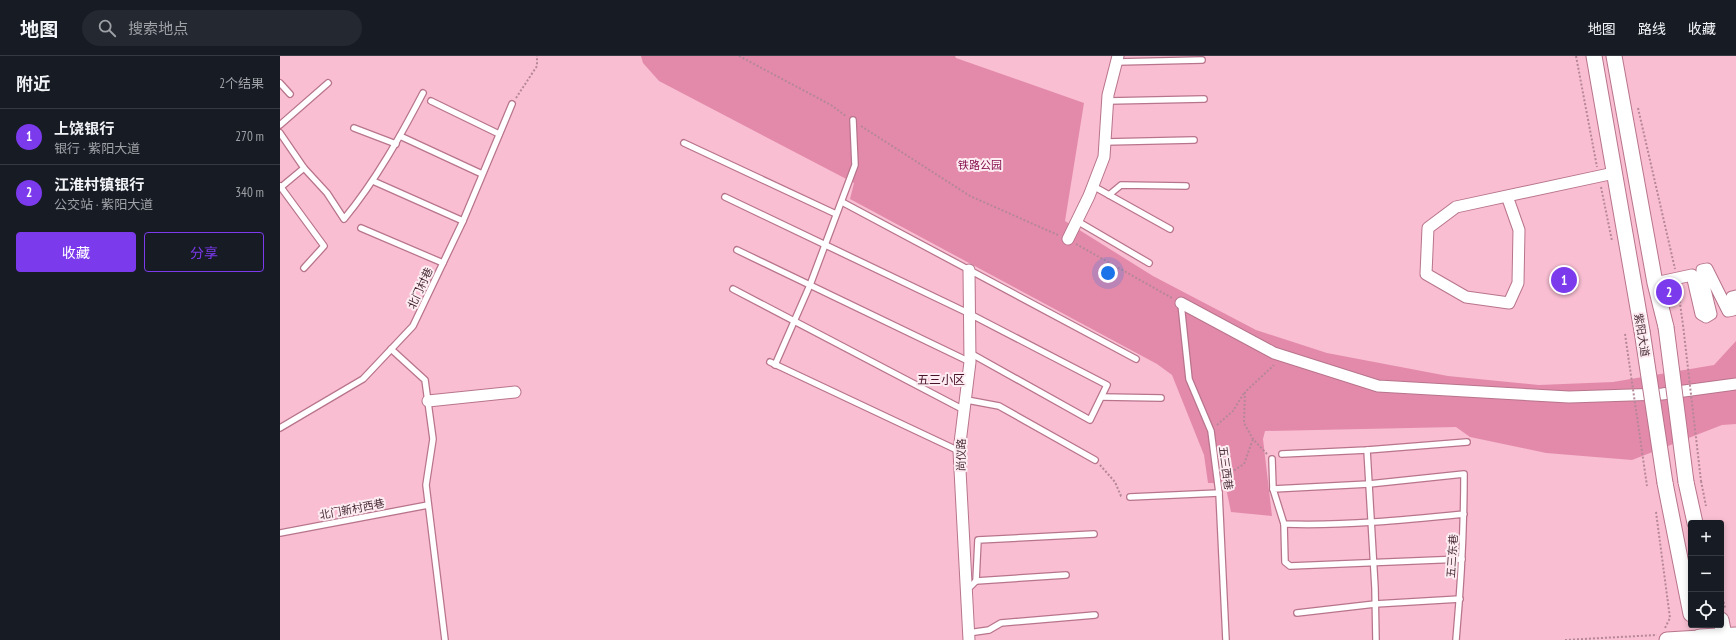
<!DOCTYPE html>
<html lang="zh">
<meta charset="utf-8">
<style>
body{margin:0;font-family:"PT Sans Narrow","Noto Sans SC",sans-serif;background:#242831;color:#f1f3f6}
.controls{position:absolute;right:12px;bottom:12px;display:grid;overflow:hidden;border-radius:4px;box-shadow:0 2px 6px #0003}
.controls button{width:36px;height:36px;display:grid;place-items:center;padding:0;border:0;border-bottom:1px solid #363941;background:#171b24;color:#f1f3f6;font:20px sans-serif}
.you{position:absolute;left:828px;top:217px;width:14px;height:14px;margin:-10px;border:3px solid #fff;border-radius:50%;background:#1a73e8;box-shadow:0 0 0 6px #1a73e833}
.badge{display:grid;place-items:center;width:26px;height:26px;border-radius:50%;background:#7c3aed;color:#fff;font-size:13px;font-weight:700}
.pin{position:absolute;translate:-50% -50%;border:2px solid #fff;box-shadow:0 1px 4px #0006}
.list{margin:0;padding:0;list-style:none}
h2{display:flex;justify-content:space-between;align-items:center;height:52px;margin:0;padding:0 16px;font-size:17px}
h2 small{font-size:13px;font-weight:400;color:#9ea1a6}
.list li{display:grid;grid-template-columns:26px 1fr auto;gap:12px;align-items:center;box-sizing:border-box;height:56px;padding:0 16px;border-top:1px solid #363941}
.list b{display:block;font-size:15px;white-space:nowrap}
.list p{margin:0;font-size:13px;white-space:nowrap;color:#9ea1a6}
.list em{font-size:13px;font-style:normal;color:#9ea1a6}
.actions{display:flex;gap:8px;padding:12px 16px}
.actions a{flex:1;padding:9px 0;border:1px solid #7c3aed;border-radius:4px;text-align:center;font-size:14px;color:#7c3aed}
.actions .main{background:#7c3aed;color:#fff}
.icon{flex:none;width:22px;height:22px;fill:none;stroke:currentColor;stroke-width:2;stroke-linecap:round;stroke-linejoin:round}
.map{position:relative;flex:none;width:1456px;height:584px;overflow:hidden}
header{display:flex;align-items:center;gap:24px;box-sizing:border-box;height:56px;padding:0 20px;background:#171b24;border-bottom:1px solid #363941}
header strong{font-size:19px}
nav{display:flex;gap:22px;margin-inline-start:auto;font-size:14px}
.search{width:280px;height:36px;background:#242831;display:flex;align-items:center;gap:10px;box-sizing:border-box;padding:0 14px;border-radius:22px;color:#9ea1a6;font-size:15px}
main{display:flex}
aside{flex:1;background:#171b24}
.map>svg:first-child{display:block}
</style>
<header>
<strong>地图</strong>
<div class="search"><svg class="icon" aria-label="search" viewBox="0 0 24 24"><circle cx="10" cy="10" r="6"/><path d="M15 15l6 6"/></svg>搜索地点</div>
<nav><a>地图</a><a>路线</a><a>收藏</a></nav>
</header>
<main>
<aside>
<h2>附近<small>2个结果</small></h2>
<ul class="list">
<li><span class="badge">1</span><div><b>上饶银行</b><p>银行 · 紫阳大道</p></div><em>270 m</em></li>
<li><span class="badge">2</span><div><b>江淮村镇银行</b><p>公交站 · 紫阳大道</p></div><em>340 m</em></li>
</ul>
<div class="actions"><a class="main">收藏</a><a>分享</a></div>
</aside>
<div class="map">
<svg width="1456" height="584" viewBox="0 0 1456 584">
<rect width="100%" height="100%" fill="#f9bed2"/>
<!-- green -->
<polygon fill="#e38aaa" points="361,0 675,0 676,2 804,47 785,165 873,220 976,274 1047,297 1168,320 1259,329 1333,326 1434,309 1456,285 1456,368 1442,369 1352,404 1266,397 1190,381 1176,371 985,375 983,383 992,460 951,456 945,427 928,427 924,399 892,319 877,308 570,143 574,127 379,25 363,7"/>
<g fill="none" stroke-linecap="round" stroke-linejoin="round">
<!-- lane casing -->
<g stroke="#b8748c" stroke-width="8">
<g id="lane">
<polyline points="837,6 922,4"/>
<polyline points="0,27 10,38"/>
<polyline points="151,45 219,78"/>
<polyline points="828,45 924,43"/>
<polyline points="0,69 48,27"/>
<polyline points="74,72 116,88"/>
<path d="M0,77l24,35 23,25 17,26c32,-39 56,-82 79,-126"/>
<polyline points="120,80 202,118"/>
<polyline points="825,86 914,84"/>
<polyline points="404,87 556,158"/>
<polyline points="93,125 183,165"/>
<polyline points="0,130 44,190 24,212"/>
<polyline points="813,130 890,173"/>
<polyline points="0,132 24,112"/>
<polyline points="829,139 841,129 906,130"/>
<polyline points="445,141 688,257 827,329 810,364 690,297"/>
<polyline points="562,146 856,303"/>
<polyline points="797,165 869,207"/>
<polyline points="81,172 163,207"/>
<polyline points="457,194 690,306"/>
<polyline points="453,233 684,354"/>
<polyline points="901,248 909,323 931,375 939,437 946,584"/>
<polyline points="111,293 145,324 153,383 146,429 165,584"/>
<polyline points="490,306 679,395"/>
<polyline points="495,309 530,229 575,109 573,64"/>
<polyline points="822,341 881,342"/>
<polyline points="687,344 719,350 815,404"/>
<polyline points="0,372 83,323 133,270 183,165 232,48"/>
<polyline points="1087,394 1095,532 1096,584"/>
<polyline points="1002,398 1087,394 1187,386"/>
<polyline points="992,403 993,433"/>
<polyline points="850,441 939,437"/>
<polyline points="1004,468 1005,506 1010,510 1182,503"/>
<polyline points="0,477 148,449"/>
<polyline points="696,525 786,519"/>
<polyline points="688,533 696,525 698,484 814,478"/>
<polyline points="1017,557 1095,548 1180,543"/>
<polyline points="688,577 709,574 721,567 815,559"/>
<path d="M1176,584c5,-56 8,-111 8,-166l-95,10 -96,5 11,35c60,2 120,-4 180,-10"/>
</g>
</g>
<!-- street casing -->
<g stroke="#b8748c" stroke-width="13">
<g id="street">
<polyline points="1227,140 1239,174 1238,227 1229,247 1186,241 1146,218 1148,172 1176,151 1334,117"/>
<polyline points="788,183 809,140 824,101 828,39 838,0"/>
<polyline points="1375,227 1412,219 1421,258 1426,261 1431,258 1422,221 1422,214 1427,213 1448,255 1453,254 1452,241 1456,240"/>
<polyline points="901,247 994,297 1098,330 1289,341 1382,338 1456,328"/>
<polyline points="148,345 235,336"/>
<polyline points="689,584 679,395 690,306 689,214"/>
</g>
</g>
<!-- secondary casing -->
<g stroke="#b8748c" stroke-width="17">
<g id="secondary">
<polyline points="1314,0 1362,275"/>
<polyline points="1334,0 1375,227 1386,271"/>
<polyline points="1406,426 1415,467"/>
<polyline points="1385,427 1411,558"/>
<polyline points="1441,564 1445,584"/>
<polyline points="1387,584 1420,582"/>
</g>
</g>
<!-- primary casing -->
<g stroke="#b8748c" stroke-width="19">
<polyline id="primary" points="1420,582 1456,580"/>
</g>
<!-- path -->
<g stroke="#b68797" stroke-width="2" stroke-dasharray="2 2" stroke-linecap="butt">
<polyline points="459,0 551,49 566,60"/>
<polyline points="1296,0 1317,111"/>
<polyline points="236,42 257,10 257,0"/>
<polyline points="1358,52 1395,213"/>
<polyline points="581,70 690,140 778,179"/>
<polyline points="1321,131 1332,185"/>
<polyline points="796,188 892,242"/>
<polyline points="1398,233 1403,269"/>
<polyline points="937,369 953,355 964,337"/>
<polyline points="987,398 973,383 964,367 965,336 994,309"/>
<polyline points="820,409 835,426 841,440 843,440"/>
<polyline points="944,421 964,408 973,383"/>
<polyline points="1421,425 1426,450"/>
<polyline points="1376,456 1390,562 1385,572"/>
<polyline points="1441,534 1445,552"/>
<polyline points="1285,584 1377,579"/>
</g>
<!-- lane -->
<use href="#lane" stroke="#fff" stroke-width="5.5"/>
<!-- street -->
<use href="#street" stroke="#fff" stroke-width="11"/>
<!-- secondary -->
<use href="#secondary" stroke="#fff" stroke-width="15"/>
<!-- primary -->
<use href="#primary" stroke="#fff" stroke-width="17"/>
<!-- secondary-bridge casing -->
<g stroke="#b8748c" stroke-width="17" stroke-linecap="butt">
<g id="secondary-bridge">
<polyline points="1386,271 1406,426"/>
<polyline points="1362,275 1385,427"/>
</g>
</g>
<!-- path-bridge -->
<g stroke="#b68797" stroke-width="2" stroke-dasharray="2 2" stroke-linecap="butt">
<polyline points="1403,269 1421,425"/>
<polyline points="1345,278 1367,430"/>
</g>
<!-- secondary-bridge -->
<use href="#secondary-bridge" stroke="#fff" stroke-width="15"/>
</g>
<g text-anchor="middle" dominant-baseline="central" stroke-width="4" stroke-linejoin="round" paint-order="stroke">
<!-- park labels -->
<g font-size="11" fill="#860f4c" stroke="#fdedf2">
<text x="700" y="109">铁路公园</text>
</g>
<!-- street labels -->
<g font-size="11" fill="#4b2e39" stroke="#fdedf2">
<text transform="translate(140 232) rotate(-65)">北门村巷</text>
<text transform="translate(1362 279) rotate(81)">紫阳大道</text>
<text transform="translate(681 399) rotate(-89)">尚仪路</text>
<text transform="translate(946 412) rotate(82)">五三西巷</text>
<text transform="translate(72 453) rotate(-11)">北门新村西巷</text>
<text transform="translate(1172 500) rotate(-86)">五三东巷</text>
</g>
<!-- neighbourhood labels -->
<g font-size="12" fill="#4a112a" stroke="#fdedf2">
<text x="661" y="323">五三小区</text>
</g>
</g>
</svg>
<div class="controls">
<button>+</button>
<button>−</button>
<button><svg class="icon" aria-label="locate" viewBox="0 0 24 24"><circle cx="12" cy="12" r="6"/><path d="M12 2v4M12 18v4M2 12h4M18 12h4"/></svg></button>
</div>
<div class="you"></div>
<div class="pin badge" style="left:1284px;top:224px">1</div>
<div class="pin badge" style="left:1389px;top:236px">2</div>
</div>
</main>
